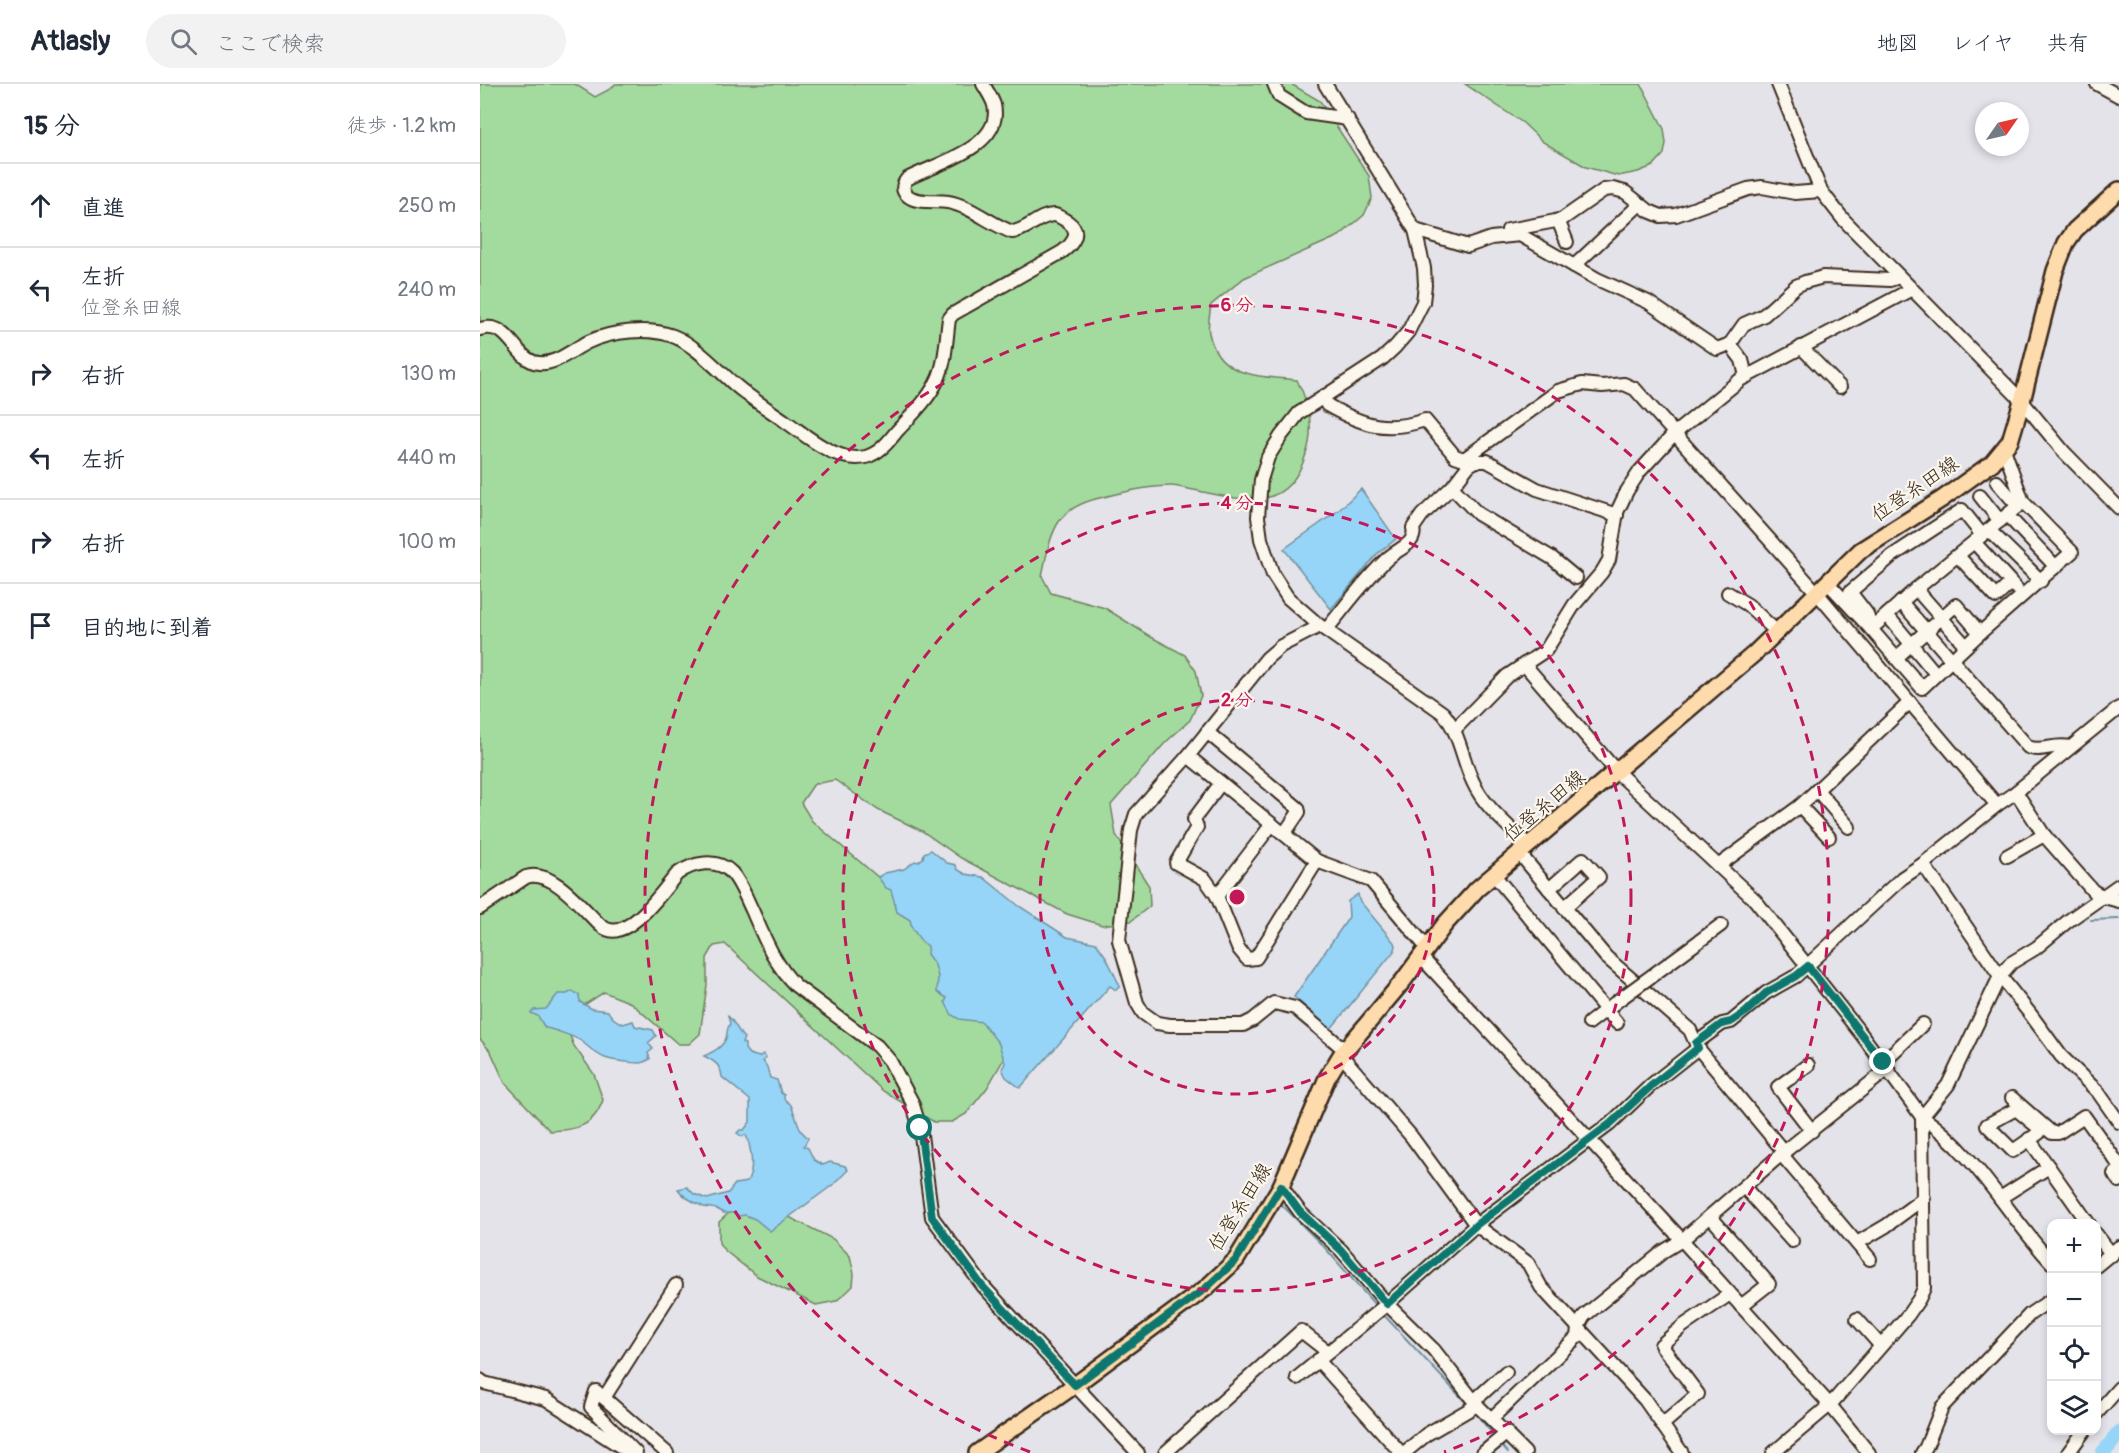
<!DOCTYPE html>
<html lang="ja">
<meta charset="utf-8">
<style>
body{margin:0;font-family:Pangolin,"Klee One",sans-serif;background:#f2f2f3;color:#1f2937}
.controls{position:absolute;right:18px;bottom:18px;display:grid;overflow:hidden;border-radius:12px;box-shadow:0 3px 9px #0003}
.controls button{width:54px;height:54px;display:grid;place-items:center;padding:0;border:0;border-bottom:2px solid #e0e1e3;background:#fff;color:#1f2937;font:30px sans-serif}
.compass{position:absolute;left:1495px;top:18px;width:54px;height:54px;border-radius:50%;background:#fff;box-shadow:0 3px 9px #0003;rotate:56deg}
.stop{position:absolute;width:18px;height:18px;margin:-14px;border:4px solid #0f766e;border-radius:50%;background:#fff}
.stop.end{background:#0f766e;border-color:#fff;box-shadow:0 2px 6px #0008}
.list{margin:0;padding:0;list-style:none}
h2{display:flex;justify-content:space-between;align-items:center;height:78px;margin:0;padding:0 24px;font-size:26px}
h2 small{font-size:20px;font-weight:400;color:#747a83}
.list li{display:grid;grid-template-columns:39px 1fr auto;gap:18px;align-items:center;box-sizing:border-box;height:84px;padding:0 24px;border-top:2px solid #e0e1e3}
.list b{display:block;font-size:22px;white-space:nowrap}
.list p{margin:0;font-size:20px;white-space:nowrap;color:#747a83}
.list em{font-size:20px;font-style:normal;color:#747a83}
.icon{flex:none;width:33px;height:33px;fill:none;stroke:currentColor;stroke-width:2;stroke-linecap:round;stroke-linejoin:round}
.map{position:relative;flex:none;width:1639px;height:1369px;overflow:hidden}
header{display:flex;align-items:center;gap:36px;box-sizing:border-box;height:84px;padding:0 30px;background:#fff;border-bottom:2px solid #e0e1e3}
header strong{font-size:28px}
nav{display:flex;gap:33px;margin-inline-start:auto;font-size:21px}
.search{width:420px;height:54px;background:#f2f2f3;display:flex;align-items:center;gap:15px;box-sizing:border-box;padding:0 21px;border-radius:33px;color:#747a83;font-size:22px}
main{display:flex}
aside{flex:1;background:#fff}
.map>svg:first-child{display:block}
</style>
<header>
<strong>Atlasly</strong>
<div class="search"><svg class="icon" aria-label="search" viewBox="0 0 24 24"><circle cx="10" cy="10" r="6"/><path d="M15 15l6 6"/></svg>ここで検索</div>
<nav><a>地図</a><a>レイヤ</a><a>共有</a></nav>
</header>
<main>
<aside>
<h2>15 分<small>徒歩 · 1.2 km</small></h2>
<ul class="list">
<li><svg class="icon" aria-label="ahead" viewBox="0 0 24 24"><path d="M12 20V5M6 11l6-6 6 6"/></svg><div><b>直進</b></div><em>250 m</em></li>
<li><svg class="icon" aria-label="left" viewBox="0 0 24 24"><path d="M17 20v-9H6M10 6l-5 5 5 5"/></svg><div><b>左折</b><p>位登糸田線</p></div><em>240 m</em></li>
<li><svg class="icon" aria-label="right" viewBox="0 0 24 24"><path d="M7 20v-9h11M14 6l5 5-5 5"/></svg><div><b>右折</b></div><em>130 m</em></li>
<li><svg class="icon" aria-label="left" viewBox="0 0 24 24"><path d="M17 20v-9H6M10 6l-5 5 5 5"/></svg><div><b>左折</b></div><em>440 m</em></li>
<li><svg class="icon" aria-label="right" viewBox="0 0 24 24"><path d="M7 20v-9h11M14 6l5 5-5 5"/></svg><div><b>右折</b></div><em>100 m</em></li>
<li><svg class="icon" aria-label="arrive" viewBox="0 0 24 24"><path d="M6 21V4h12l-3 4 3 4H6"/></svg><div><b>目的地に到着</b></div></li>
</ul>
</aside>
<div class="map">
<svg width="1639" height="1369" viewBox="0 0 1639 1369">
<rect width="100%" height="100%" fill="#e4e3ea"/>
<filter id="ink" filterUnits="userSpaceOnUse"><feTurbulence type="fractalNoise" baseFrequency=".0167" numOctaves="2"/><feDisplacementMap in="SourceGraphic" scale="12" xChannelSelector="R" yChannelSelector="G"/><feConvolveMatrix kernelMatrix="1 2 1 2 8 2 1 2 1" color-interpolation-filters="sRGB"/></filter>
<g filter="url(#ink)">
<!-- green -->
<g fill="#a3db9f" stroke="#6f825e" stroke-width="1.5">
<path d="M0,0h95l20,13 17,-9 3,-4h676l29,17 49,75 3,22 -8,17 -25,21 -95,42 -33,27c-1,9 -4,19 -2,28 9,45 50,43 88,47 12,23 18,48 9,74 -19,61 -63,46 -112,36 -8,-1 -16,-4 -23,-4 -20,0 -48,6 -67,11 -15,3 -34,10 -44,23 -11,16 -14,38 -18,56l9,17 54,15 46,29 34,18 11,16 5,25 -11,24 -25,23 -54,62 5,30 33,51 1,20 -19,15 -29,4 -35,-11 -106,-56 -39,-27 -44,-21 -43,-30 -21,4 -13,19 11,18 107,91 87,143 -19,33 -21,26 -14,8h-18l-51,-31 -158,-147 -11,2 -7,12v27l-7,49 -11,10h-11l-47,-41 -27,-11 -26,17 -12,17 8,20 20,28 9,26c-10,28 -26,29 -53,31l-45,-48 -14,-31 -11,-13z"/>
<polygon points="985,0 1161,0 1184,45 1186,59 1184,70 1173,82 1158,88 1138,92 1106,83 1063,58 1043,39"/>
<polygon points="287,1122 353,1155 370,1172 374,1190 373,1202 367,1208 356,1217 336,1221 277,1192 244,1166 239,1159 239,1138 251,1127"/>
</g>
<!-- water -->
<g fill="#96d5f7" stroke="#7291a0" stroke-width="1.5">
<polygon points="881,405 916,455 898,469 851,525 804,465 859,426"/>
<polygon points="451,766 467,779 476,781 477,785 485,790 503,793 539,822 587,853 616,859 626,873 640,902 636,906 630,902 540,1004 526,993 522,985 525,979 519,960 502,938 479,935 472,931 465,918 467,914 457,908 458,893 455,881 447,870 448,862 441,857 432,844 430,836 417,828 411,806 406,804 398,793 405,789 424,785 435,777 438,778 443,774 444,769"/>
<polygon points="878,810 879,816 916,861 915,866 850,946 814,913 869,833 868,817"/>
<path d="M92,907l7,4 1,7 12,7 16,2c3,7 8,10 15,13l10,-3 2,5 18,4 3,6 -8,7 5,6 -5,4 2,6c-10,6 -12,4 -23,3 -8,-1 -14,-1 -22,-4 -10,-4 -16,-11 -24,-17 -6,-4 -28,-12 -36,-13l-7,-12 -7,-3 3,-3 12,-1 12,-15h9z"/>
<path d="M248,932c8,7 10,17 16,22l-2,5 3,1v5l4,5 10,3 4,-3 3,4 -3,3 4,6 3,11 7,2 4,13 3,2v4l7,6 10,26 7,7 -4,8 4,2 6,12 9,5 7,-3 15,4 3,4 -14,14 -64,47 -15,-12 -10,-4 -6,1 -5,-3h-11c-6,-6 -12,-4 -19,-6 -9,-4 -21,-10 -26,-18l9,-2 7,7 13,5 21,-6 7,-9 12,-2c8,-12 4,-35 -1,-47l-5,1 -4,-3 3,-3h4l6,-8v-22l-28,-23c-1,-12 -8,-16 -18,-21 9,-4 19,-9 22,-18 2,-6 0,-9 4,-14z"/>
</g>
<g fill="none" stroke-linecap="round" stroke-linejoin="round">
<!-- stream -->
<g stroke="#7291a0" stroke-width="2">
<polyline points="1611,836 1639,835"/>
<polyline points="802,1121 846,1165 896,1222"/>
<polyline points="902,1229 988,1321"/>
<polyline points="994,1327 1015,1353"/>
<polyline points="1020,1360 1028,1369"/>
</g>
<!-- river -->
<polyline stroke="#96d5f7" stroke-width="15" points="1623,1369 1639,1349"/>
<!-- minor casing -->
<g stroke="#3b2a1e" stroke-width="16">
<g id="minor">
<polyline points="794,0 799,12 826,29 868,35"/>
<path d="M845,0l90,146 9,38 1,17 -2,17 -15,30 -13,15 -13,12 -83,54 -18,23 -13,21 -7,23 -3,37 3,22 12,36 15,23 32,28 123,87c17,20 19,46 30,69 11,25 37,45 56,64"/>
<polyline points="1298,0 1341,107 1363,135 1542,317 1584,368 1639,424"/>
<polyline points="1617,0 1639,12"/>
<polyline points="1078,136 1087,158"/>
<polyline points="935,146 988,162 1011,154 1040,151 1117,195 1168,218 1237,265 1250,260 1264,240 1284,231 1316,202 1325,198 1343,193 1410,196 1419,193"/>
<polyline points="1028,146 1081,136 1124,106 1133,105 1145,108 1169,127 1181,132 1196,131 1268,105 1282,103 1315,109 1341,107"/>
<polyline points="1094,182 1160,120"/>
<path d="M0,245c31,-9 34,32 59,34 17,2 34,-14 49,-21 24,-11 60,-15 85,-6 21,8 44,33 61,48 16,14 34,25 51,37 16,11 32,25 50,32 9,4 21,6 31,4 14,-4 23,-16 31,-26 14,-15 31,-31 40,-50 9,-18 9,-41 12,-62l4,-5 109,-62c11,-8 20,-20 6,-30 -3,-2 -9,-6 -13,-7 -15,-1 -28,16 -43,17 -22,-8 -41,-26 -64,-30 -12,-2 -32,2 -41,-7 -6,-5 -4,-11 0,-16 28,-15 97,-32 87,-74 -2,-7 -7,-14 -11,-21"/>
<polyline points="1250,260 1262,276 1266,292"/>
<polyline points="1321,263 1360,303"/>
<path d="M844,312l3,9c35,20 59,28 98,15l30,36 9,3 5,6 -17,22 -30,28 -9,13c4,16 -14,20 -25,30 -23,21 -42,48 -62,72"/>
<polyline points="984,375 1078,307 1102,300 1122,302 1144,300 1155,305 1337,509 1517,721"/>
<polyline points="989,381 996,377 1007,377 1057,405 1137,431"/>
<polyline points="1517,398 1538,422"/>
<polyline points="972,403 998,430 1072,474 1096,494"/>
<polyline points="1500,412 1520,437"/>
<polyline points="1527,431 1576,483"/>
<polyline points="1509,446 1561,497"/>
<polyline points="1502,451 1482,426 1412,472 1370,508 1387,530 1391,545 1442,604 1500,549 1592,468 1543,418"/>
<polyline points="1494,458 1536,504"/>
<polyline points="1478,472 1516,513 1531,499"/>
<polyline points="1348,499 1391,545 1436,505 1543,418 1524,365"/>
<polyline points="1436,505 1486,562"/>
<polyline points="1248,509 1268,521 1297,548"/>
<path d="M1421,518l127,145c13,6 26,-4 42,0"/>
<polyline points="1407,531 1456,590"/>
<polyline points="840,542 801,562 787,574 708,672 837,777 891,797 947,864"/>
<polyline points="1416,574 1476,521 1500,549"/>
<path d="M1044,580l93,108 138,128 107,135 60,82c54,36 86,99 130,146"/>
<polyline points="974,646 1027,592 1066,566 1094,521 1122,488 1129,476 1137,428 1147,407 1160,387 1195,349 1260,296 1432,205"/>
<polyline points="727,648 818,724 819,728 804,750"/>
<polyline points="708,672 656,730 651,746 639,856 657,919 663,929 677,939 690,941 763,941 773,936 794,919 815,924 865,966"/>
<polyline points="1337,706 1369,743"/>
<polyline points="1536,708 1564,751 1613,807 1624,813 1639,817"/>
<polyline points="1320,722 1430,618"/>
<polyline points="792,740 737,812 758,864 767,875 776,874 837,777"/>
<polyline points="1040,770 1126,873 1210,946 1218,964 1304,1068"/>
<polyline points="1527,772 1564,751"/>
<polyline points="1443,780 1520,892 1551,931 1581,972 1618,1008 1639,1038"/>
<polyline points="1238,782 1320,722 1349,753"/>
<polyline points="1014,791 1137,939"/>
<polyline points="1069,805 1103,775 1119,793 1084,824"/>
<polyline points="737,812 725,795 696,779 717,743 714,735 741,699"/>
<path d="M0,824l46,-31c26,-9 57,32 74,48 5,4 11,7 18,5 21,-5 45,-39 59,-56 15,-11 40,-17 55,-1 9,10 14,25 20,37 12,27 22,54 44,76l81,60 13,15 22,41 8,26 12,89 51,69 155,167"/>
<polyline points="941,873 1202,1156 1350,1321 1389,1369"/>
<polyline points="1177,888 1241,841"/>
<polyline points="1109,939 1140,915"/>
<polyline points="1216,959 1242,940 1251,938 1286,909 1316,892 1422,794 1443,780 1517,721 1536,708 1639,624"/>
<polyline points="861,971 931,1052 996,1141 1048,1179 1061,1203 1165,1316 1202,1369"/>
<polyline points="1403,978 1443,940"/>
<polyline points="1328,981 1298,1003 1332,1047"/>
<polyline points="1532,1014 1572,1049 1578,1049 1604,1032 1639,1081"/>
<polygon points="1536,1025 1559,1044 1559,1049 1533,1067 1507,1041"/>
<polyline points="1549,1055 1609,1140"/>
<polyline points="1301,1070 1390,1175"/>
<polyline points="1639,1088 1634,1090 1639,1097"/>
<polyline points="801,1102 820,1128 861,1166 907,1220 954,1266 997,1321 1045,1369"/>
<polyline points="1264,1103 1312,1157"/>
<polyline points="1520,1114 1569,1083"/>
<polyline points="1230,1132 1289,1200 1261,1222"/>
<polyline points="1616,1150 1632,1171"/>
<polyline points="1377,1159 1406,1142 1444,1114"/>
<polyline points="1616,1182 1639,1163"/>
<polyline points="1377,1235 1400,1261"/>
<polyline points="838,1276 921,1369"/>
<polyline points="817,1294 907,1220 996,1141 1130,1040 1171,1001 1218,964"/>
<polyline points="0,1296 4,1299 66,1315 146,1366"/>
<polyline points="124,1314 196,1201"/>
<polyline points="994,1317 1026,1288"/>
<polyline points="1616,1330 1639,1304"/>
<polyline points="1012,1334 1097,1253 1098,1243 1104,1232 1184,1167 1202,1156 1304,1068 1408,985"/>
<polyline points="1182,1341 1218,1310 1181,1261 1203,1242 1250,1210"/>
<polyline points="156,1369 111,1323 116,1307 187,1369"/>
<polyline points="685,1369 821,1247 848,1268"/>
<polyline points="924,1369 947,1350 997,1321"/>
<polyline points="1003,1369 1027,1349"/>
<polyline points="1293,1369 1350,1321 1428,1231 1439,1215 1444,1204 1442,1033 1468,1001 1520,892 1531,879 1556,864 1588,837 1639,801"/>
<polyline points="1442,1369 1446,1363 1462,1323 1550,1230 1572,1215"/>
<polyline points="1588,1369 1605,1346"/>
</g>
</g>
<!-- major casing -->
<g stroke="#3b2a1e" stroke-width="20">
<polyline id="major" points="497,1369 595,1301 726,1204 756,1176 801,1102 847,994 861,971 923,897 965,840 997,805 1275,569 1381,466 1462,415 1512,379 1530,357 1542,317 1575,187 1586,159 1595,146 1639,106"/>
</g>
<!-- minor -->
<use href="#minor" stroke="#fbf7ec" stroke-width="12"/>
<!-- major -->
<use href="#major" stroke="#fedbac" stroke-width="15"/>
<!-- minor-bridge casing -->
<g stroke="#3b2a1e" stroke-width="16" stroke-linecap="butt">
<polyline id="minor-bridge" points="1140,915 1177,888"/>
</g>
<!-- minor-bridge -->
<use href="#minor-bridge" stroke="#fbf7ec" stroke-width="12"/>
</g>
</g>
<g fill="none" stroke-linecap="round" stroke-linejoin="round" filter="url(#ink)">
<!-- route -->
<polyline stroke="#0f766e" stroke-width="8" points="440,1044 452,1133 502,1202 595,1301 726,1204 756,1176 801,1102 820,1128 861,1166 907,1220 996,1141 1130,1040 1172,1001 1218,964 1216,959 1242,940 1251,938 1266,928 1286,909 1316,892 1328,882 1403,978"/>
</g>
<!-- distance rings -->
<g fill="none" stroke="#c2185b" stroke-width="3" stroke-dasharray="10 8">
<circle cx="757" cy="813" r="197"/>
<circle cx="757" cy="813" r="394"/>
<path d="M550 1368A592 592 0 1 1 964 1368"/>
</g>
<g text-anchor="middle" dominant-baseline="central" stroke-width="4.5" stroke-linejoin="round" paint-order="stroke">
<!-- street labels -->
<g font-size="20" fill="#3b2a1e" stroke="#fbf7ec">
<text transform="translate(1435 405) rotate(-34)">位登糸田線</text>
<text transform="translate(1064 722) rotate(-40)">位登糸田線</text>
<text transform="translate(760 1123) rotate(-58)">位登糸田線</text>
</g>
</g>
<circle cx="757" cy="813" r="9" fill="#c2185b" stroke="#fbf7ec" stroke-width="3"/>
<g font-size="18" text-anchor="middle" font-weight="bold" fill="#c2185b" stroke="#fbf7ec" stroke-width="4.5" stroke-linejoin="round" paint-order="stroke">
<text x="757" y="227">6 分</text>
<text x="757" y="425">4 分</text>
<text x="757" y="622">2 分</text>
</g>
</svg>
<div class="controls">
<button>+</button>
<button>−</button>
<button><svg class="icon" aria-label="locate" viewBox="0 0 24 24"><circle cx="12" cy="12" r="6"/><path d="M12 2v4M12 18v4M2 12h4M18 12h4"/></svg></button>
<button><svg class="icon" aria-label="layers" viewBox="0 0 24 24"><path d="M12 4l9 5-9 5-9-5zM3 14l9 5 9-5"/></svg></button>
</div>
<svg class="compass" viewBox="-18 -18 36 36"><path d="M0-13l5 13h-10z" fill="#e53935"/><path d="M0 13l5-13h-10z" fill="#747a83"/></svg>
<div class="stop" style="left:440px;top:1044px"></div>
<div class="stop end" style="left:1403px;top:978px"></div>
</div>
</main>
